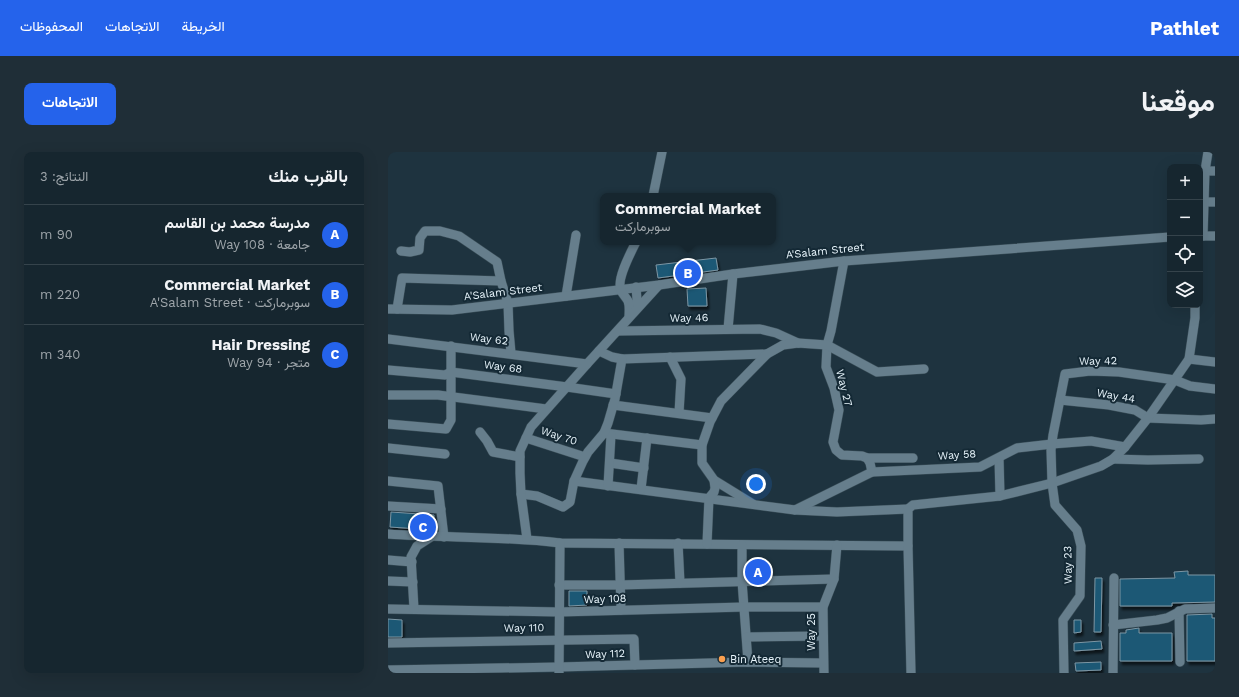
<!DOCTYPE html>
<html lang="ar">
<meta charset="utf-8">
<style>
body{margin:0;font-family:"Work Sans",Vazirmatn,sans-serif;background:#1f2e37;color:#f1f3f6;direction:rtl}
.controls{position:absolute;right:12px;top:12px;display:grid;overflow:hidden;border-radius:8px;box-shadow:0 4px 16px #0002}
.controls button{width:36px;height:36px;display:grid;place-items:center;padding:0;border:0;border-bottom:1px solid #35434b;background:#16262f;color:#f1f3f6;font:20px sans-serif}
.you{position:absolute;left:368px;top:332px;width:14px;height:14px;margin:-10px;border:3px solid #fff;border-radius:50%;background:#1a73e8;box-shadow:0 0 0 6px #1a73e833}
.badge{display:grid;place-items:center;width:26px;height:26px;border-radius:50%;background:#2563eb;color:#fff;font-size:13px;font-weight:700}
.pin{position:absolute;translate:-50% -50%;border:2px solid #fff;box-shadow:0 1px 4px #0006}
.popup{position:absolute;left:212px;top:41px;width:176px;height:52px;box-sizing:border-box;display:grid;place-content:center;border-radius:8px;background:#16262f;filter:drop-shadow(0 1px 3px #0005);font-size:13px;white-space:nowrap;color:#9ea5aa}
.popup b{font-size:15px;color:#f1f3f6}
.popup::after{content:'';position:absolute;left:50%;top:100%;margin-left:-8px;border:8px solid transparent;border-top-color:#16262f}
.list{margin:0;padding:0;list-style:none}
h2{display:flex;justify-content:space-between;align-items:center;height:52px;margin:0;padding:0 16px;font-size:17px}
h2 small{font-size:13px;font-weight:400;color:#9ea5aa}
.list li{display:grid;grid-template-columns:26px 1fr auto;gap:12px;align-items:center;box-sizing:border-box;height:60px;padding:0 16px;border-top:1px solid #35434b}
.list b{display:block;font-size:15px;white-space:nowrap}
.list p{margin:0;font-size:13px;white-space:nowrap;color:#9ea5aa}
.list em{font-size:13px;font-style:normal;color:#9ea5aa}
.icon{flex:none;width:22px;height:22px;fill:none;stroke:currentColor;stroke-width:2;stroke-linecap:round;stroke-linejoin:round}
.map{position:relative;flex:none;width:827px;height:521px;overflow:hidden;direction:ltr;border-radius:8px}
header{display:flex;align-items:center;gap:24px;box-sizing:border-box;height:56px;padding:0 20px;background:#2563eb;color:#fff}
header strong{font-size:19px}
nav{display:flex;gap:22px;margin-inline-start:auto;font-size:14px}
.intro{display:flex;align-items:center;justify-content:space-between;box-sizing:border-box;height:96px;padding:0 24px}
h1{margin:0;font-size:28px}
.button{padding:10px 18px;border-radius:8px;background:#2563eb;color:#fff;font-size:14px;font-weight:700}
main{display:flex;gap:24px;padding:0 24px}
aside{flex:1;background:#16262f;border-radius:8px;box-shadow:0 4px 16px #0002}
.map>svg:first-child{display:block}
</style>
<header>
<strong>Pathlet</strong>
<nav><a>الخريطة</a><a>الاتجاهات</a><a>المحفوظات</a></nav>
</header>
<div class="intro"><h1>موقعنا</h1><a class="button">الاتجاهات</a></div>
<main>
<div class="map">
<svg width="827" height="521" viewBox="0 0 827 521">
<defs>
<filter id="shadow"><feDropShadow dx="2" dy="3.5" stdDeviation="1" flood-color="#0009"/></filter>
</defs>
<rect width="100%" height="100%" fill="#1e333f"/>
<!-- building -->
<g fill="#1a5874" stroke="#7d96a4" filter="url(#shadow)">
<polygon points="328,106 330,118 270,126 268,113"/>
<polygon points="318,136 319,154 300,154 299,137"/>
<polygon points="3,360 46,363 46,378 2,375"/>
<polygon points="800,419 800,423 827,423 827,450 784,451 784,454 732,454 732,427 787,426 786,420"/>
<polygon points="707,426 714,426 713,480 706,480"/>
<polygon points="181,439 199,439 199,453 181,454"/>
<polygon points="824,462 824,466 827,466 827,509 799,509 799,463"/>
<polygon points="0,467 14,468 14,485 0,485"/>
<polygon points="686,468 693,468 693,480 686,481"/>
<polygon points="751,476 751,481 784,481 784,509 732,509 732,481 738,481 738,478"/>
<polygon points="713,489 714,497 686,499 686,491"/>
<polygon points="713,510 713,518 688,519 687,511"/>
</g>
<g fill="none" stroke-linecap="round" stroke-linejoin="round">
<!-- minor casing -->
<g stroke="#3b4f59" stroke-width="10">
<g id="minor">
<polyline points="817,19 827,19"/>
<polyline points="265,44 274,0"/>
<polyline points="815,50 827,50"/>
<polyline points="812,84 827,84"/>
<polyline points="815,84 817,19 820,0"/>
<polyline points="13,99 22,100 31,98 32,86 37,79 52,79 71,84 109,110 113,129 120,151 121,179 123,201"/>
<polyline points="456,109 443,179 439,193 438,215 446,236 451,258 445,290 448,298 454,303 474,304 479,306 482,311 484,320"/>
<polyline points="178,144 188,83"/>
<polyline points="0,157 64,158 271,133 345,122 456,109 782,85"/>
<polyline points="9,157 14,126 113,129"/>
<polyline points="245,159 249,148 248,135"/>
<path d="M241,165c0,-5 1,-11 -1,-16 -2,-4 -6,-7 -7,-11 -5,-10 10,-38 15,-48"/>
<polyline points="340,177 345,122"/>
<polyline points="230,179 372,177 388,181 410,191"/>
<polyline points="0,187 199,212"/>
<polyline points="211,199 224,205 234,207 379,202"/>
<polyline points="282,205 293,227 291,261"/>
<polyline points="801,207 827,210"/>
<polyline points="0,218 57,223 63,220 179,235 228,242"/>
<polyline points="0,243 50,243 158,257"/>
<polyline points="672,248 721,253 747,258 760,266 813,268 827,267"/>
<polyline points="225,253 324,266"/>
<polyline points="0,272 58,277 63,268 63,194"/>
<polyline points="92,280 99,289 105,300 132,305"/>
<polyline points="216,281 314,293"/>
<polyline points="138,286 197,305"/>
<polyline points="0,296 57,302"/>
<polyline points="479,306 525,306"/>
<polyline points="611,306 612,344"/>
<polyline points="725,307 760,308 811,307"/>
<polyline points="222,311 256,316"/>
<polyline points="0,329 50,334 56,385"/>
<polyline points="186,329 407,358 449,360 520,357"/>
<polyline points="220,334 223,283"/>
<polyline points="253,337 259,286"/>
<polyline points="133,342 149,344 175,355 182,350 186,329 195,309 200,300 216,281 220,271 227,247 234,207"/>
<polyline points="365,352 326,328 314,311 314,293 322,270 333,249 379,202 395,193 410,191 439,193 489,220 536,217"/>
<polyline points="0,354 53,357"/>
<polyline points="407,358 484,320 592,315 629,296 664,292 703,289 737,295"/>
<path d="M0,382c57,4 115,2 172,9l348,3"/>
<polyline points="139,387 133,342 132,321 132,299 143,275 199,212 271,133"/>
<polyline points="231,391 233,458"/>
<polyline points="290,391 292,431"/>
<polyline points="319,392 321,346 326,340 327,336 326,328"/>
<polyline points="354,393 354,429 360,510"/>
<polyline points="0,408 24,410"/>
<polyline points="0,429 25,430"/>
<polyline points="171,433 232,433 446,427"/>
<polyline points="0,457 171,460 356,455 435,455"/>
<polyline points="26,457 23,405 29,394 43,385"/>
<polyline points="791,459 792,510"/>
<polyline points="725,473 769,468 779,466 797,457 827,456"/>
<polyline points="359,485 435,484"/>
<polyline points="0,491 246,487 247,513"/>
<polyline points="0,518 171,515 360,510 435,511"/>
<polyline points="171,521 172,391"/>
<polyline points="436,521 435,455 446,427 449,393"/>
<polyline points="523,521 520,394 520,357 525,353 612,344 664,331 713,314 725,307 737,295 760,266 801,207 807,166 807,153"/>
<polyline points="676,521 675,468 692,444 693,394 689,378 667,353 664,331 663,298 665,283 677,222 702,219 731,220 787,228 802,234 827,237"/>
<polyline points="725,521 726,426"/>
</g>
</g>
<!-- minor -->
<use href="#minor" stroke="#667e8c" stroke-width="9"/>
</g>
<!-- markers -->
<circle fill="#fa9f4f" stroke="#142935" stroke-width="1.5" cx="334" cy="507" r="4"/>
<g text-anchor="middle" dominant-baseline="central" stroke-width="4" stroke-linejoin="round" paint-order="stroke">
<!-- street labels -->
<g font-size="11" fill="#e8f5fc" stroke="#142935">
<text transform="translate(437 99) rotate(-6)">A'Salam Street</text>
<text transform="translate(115 140) rotate(-7)">A'Salam Street</text>
<text transform="translate(301 166) rotate(-1)">Way 46</text>
<text transform="translate(101 187) rotate(7)">Way 62</text>
<text transform="translate(710 209) rotate(-1)">Way 42</text>
<text transform="translate(115 215) rotate(7)">Way 68</text>
<text transform="translate(456 236) rotate(76)">Way 27</text>
<text transform="translate(728 244) rotate(10)">Way 44</text>
<text transform="translate(171 284) rotate(18)">Way 70</text>
<text transform="translate(569 303) rotate(-4)">Way 58</text>
<text transform="translate(680 413) rotate(-91)">Way 23</text>
<text transform="translate(217 447) rotate(-2)">Way 108</text>
<text transform="translate(136 476) rotate(-1)">Way 110</text>
<text transform="translate(423 480) rotate(-90)">Way 25</text>
<text transform="translate(217 502) rotate(-2)">Way 112</text>
</g>
<!-- poi labels -->
<g font-size="11" fill="#e8f5fc" stroke="#142935" text-anchor="start">
<text x="342" y="507">Bin Ateeq</text>
</g>
</g>
</svg>
<div class="controls">
<button>+</button>
<button>−</button>
<button><svg class="icon" aria-label="locate" viewBox="0 0 24 24"><circle cx="12" cy="12" r="6"/><path d="M12 2v4M12 18v4M2 12h4M18 12h4"/></svg></button>
<button><svg class="icon" aria-label="layers" viewBox="0 0 24 24"><path d="M12 4l9 5-9 5-9-5zM3 14l9 5 9-5"/></svg></button>
</div>
<div class="you"></div>
<div class="pin badge" style="left:370px;top:420px">A</div>
<div class="pin badge" style="left:300px;top:121px">B</div>
<div class="popup"><b>Commercial Market</b>سوبرماركت</div>
<div class="pin badge" style="left:35px;top:375px">C</div>
</div>
<aside>
<h2>بالقرب منك<small>النتائج: 3</small></h2>
<ul class="list">
<li><span class="badge">A</span><div><b>مدرسة محمد بن القاسم</b><p>جامعة · Way 108</p></div><em>90 m</em></li>
<li><span class="badge">B</span><div><b>Commercial Market</b><p>سوبرماركت · A'Salam Street</p></div><em>220 m</em></li>
<li><span class="badge">C</span><div><b>Hair Dressing</b><p>متجر · Way 94</p></div><em>340 m</em></li>
</ul>
</aside>
</main>
